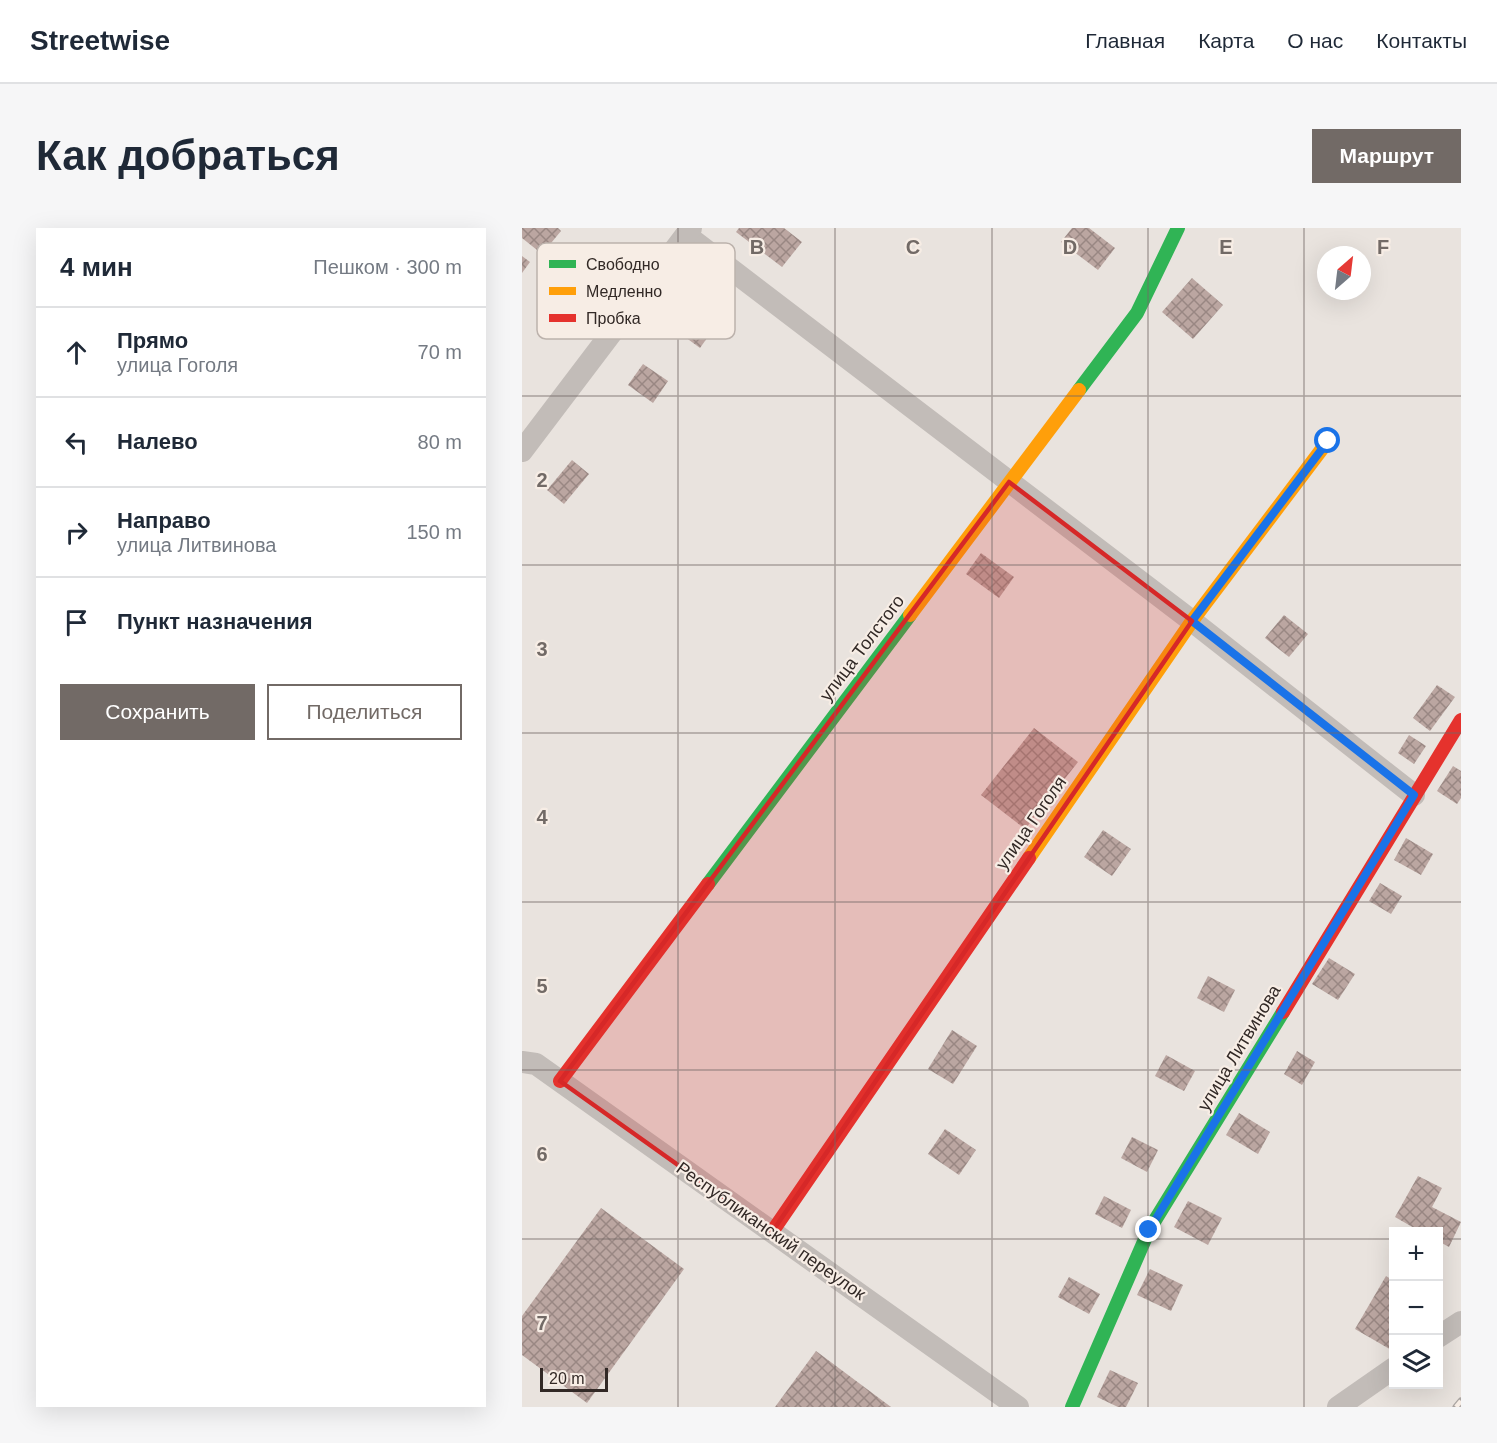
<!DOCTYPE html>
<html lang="ru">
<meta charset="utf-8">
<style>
body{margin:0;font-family:Arial,sans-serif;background:#f6f6f7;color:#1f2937}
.controls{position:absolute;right:18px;bottom:18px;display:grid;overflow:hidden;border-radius:0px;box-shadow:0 6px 24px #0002}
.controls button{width:54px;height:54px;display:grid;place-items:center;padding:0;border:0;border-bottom:2px solid #e0e1e3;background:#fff;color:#1f2937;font:30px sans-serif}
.compass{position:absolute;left:795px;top:18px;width:54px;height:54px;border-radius:50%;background:#fff;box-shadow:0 6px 24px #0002;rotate:28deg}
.scale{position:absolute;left:18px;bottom:15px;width:68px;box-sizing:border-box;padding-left:6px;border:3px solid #322926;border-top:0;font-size:16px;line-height:21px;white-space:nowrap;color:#322926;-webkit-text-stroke:4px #f7ede5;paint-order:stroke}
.stop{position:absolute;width:18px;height:18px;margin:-14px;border:4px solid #1a73e8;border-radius:50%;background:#fff}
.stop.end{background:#1a73e8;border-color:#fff;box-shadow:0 2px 6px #0008}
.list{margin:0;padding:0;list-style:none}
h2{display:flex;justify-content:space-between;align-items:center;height:78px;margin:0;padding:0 24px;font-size:26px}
h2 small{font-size:20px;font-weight:400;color:#747a83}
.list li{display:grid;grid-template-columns:39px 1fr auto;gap:18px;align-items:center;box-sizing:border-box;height:90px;padding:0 24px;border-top:2px solid #e0e1e3}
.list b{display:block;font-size:22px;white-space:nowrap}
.list p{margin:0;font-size:20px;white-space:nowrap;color:#747a83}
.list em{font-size:20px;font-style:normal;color:#747a83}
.actions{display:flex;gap:12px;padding:18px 24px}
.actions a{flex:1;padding:14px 0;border:2px solid #726a66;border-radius:0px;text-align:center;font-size:21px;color:#726a66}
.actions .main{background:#726a66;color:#fff}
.icon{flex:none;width:33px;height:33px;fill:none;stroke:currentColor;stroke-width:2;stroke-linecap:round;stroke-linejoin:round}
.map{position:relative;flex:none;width:939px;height:1179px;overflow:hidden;border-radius:0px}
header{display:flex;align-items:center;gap:36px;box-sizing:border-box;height:84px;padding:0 30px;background:#fff;border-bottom:2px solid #e0e1e3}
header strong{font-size:28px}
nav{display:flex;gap:33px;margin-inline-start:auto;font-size:21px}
.intro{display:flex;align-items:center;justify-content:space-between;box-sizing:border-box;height:144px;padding:0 36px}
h1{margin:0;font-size:42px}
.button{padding:15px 27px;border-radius:0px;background:#726a66;color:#fff;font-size:21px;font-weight:700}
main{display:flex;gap:36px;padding:0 36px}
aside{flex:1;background:#fff;border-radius:0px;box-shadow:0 6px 24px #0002}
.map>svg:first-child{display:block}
</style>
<header>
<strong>Streetwise</strong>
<nav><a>Главная</a><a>Карта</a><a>О нас</a><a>Контакты</a></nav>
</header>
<div class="intro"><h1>Как добраться</h1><a class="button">Маршрут</a></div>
<main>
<aside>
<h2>4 мин<small>Пешком · 300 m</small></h2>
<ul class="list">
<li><svg class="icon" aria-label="ahead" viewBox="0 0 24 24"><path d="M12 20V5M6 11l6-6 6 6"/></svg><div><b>Прямо</b><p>улица Гоголя</p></div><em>70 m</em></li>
<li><svg class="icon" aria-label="left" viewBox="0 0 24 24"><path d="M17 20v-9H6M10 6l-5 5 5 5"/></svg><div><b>Налево</b></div><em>80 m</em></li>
<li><svg class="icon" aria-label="right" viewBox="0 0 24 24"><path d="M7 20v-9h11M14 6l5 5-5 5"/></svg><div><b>Направо</b><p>улица Литвинова</p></div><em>150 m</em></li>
<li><svg class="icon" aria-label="arrive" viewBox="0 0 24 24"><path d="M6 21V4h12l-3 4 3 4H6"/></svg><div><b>Пункт назначения</b></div></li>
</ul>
<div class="actions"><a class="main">Сохранить</a><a>Поделиться</a></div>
</aside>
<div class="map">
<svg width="939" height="1179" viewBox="0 0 939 1179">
<defs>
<pattern id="building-cross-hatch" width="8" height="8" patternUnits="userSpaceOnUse" patternTransform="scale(1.5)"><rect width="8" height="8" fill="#bba6a1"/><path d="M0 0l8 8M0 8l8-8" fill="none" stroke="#998783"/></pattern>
</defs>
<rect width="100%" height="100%" fill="#e9e3de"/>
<!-- building -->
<g fill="url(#building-cross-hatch)">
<polygon points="0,0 36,0 39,3 20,26 0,10"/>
<polygon points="217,0 262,0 280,14 260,39 214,4"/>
<polygon points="550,0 567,0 593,20 576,42 539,14"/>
<polygon points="0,28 8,34 0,45"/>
<polygon points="670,50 701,77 671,111 640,84"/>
<polygon points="164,75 195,96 178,120 148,98"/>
<polygon points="121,136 146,153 131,175 106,157"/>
<polygon points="50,232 67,246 42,276 25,262"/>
<polygon points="459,325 492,349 477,370 444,346"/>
<polygon points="762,387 786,406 767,429 743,410"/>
<polygon points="915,457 933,469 908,503 891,490"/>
<polygon points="512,500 556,534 503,601 459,567"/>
<polygon points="887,507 904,518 892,536 876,525"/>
<polygon points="931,538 939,543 939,570 935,576 915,563"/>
<polygon points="581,602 609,621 590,648 562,629"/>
<polygon points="884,610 911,626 899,647 872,632"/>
<polygon points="858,655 880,668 869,686 847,673"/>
<polygon points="807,730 833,746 816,772 790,756"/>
<polygon points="686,748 713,762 702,784 675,770"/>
<polygon points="430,802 455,818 431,856 406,841"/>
<polygon points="775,823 793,834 780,857 762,846"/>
<polygon points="644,827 673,843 662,863 633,848"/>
<polygon points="717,885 748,904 736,926 704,907"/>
<polygon points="423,901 454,922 437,947 406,926"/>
<polygon points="610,909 636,922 625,944 599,930"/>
<polygon points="896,948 920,960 910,979 939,994 927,1019 916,1013 916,1004 899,1004 873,989"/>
<polygon points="582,968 609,982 600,1000 573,986"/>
<polygon points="666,973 700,990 686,1017 652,999"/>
<polygon points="79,980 162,1041 65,1175 0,1127 0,1088"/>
<polygon points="628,1041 661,1057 649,1083 615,1067"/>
<polygon points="864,1048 872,1053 871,1123 833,1101"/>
<polygon points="547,1049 578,1066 567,1086 536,1069"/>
<polygon points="294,1123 369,1179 253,1179"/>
<polygon points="588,1142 616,1155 604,1179 596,1179 575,1169"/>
</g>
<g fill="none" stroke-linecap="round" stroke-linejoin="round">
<!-- street -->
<g stroke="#c2bcb8" stroke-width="22">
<polyline points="164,7 670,393 892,567"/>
<polyline points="0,223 169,0"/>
<polyline points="0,834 14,836 496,1179"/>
<polyline points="916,1109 939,1094"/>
<polyline points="816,1179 872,1140"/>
</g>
<!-- fast -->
<g stroke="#30b455" stroke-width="14">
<polyline points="557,162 615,85 656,0"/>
<polyline points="186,656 388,387"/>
<polyline points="550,1179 627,1002 761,784"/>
</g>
<!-- slow -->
<g stroke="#ff9f0a" stroke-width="14">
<polyline points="388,387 557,162"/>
<polyline points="507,630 670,393 806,213"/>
</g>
<!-- jam -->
<g stroke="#e5322d" stroke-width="14">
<polyline points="761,784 939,492"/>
<polyline points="38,853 186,656"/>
<polyline points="250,1004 507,630"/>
</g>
<!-- rail casing -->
<g stroke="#aaa4a1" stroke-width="7">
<polyline id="rail" points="934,1179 939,1173"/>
</g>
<!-- rail -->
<use href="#rail" stroke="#f7ede5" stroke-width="4.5" stroke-dasharray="14" stroke-linecap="butt"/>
</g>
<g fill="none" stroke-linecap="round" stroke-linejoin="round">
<!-- route -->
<polyline stroke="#1a73e8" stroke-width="8" points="627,1002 892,567 670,393 806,213"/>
</g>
<!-- marked area -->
<path fill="#d62828" fill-opacity="0.2" stroke="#d62828" stroke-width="4.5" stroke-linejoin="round" d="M487,254l183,139 -420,611 -212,-151z"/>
<!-- grid -->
<path fill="none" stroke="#726a66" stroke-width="1.5" stroke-opacity="0.55" d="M156,0v1179M313,0v1179M470,0v1179M626,0v1179M782,0v1179M0,168h939M0,337h939M0,505h939M0,674h939M0,842h939M0,1011h872M916,1011h23"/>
<g text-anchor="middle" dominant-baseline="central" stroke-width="4.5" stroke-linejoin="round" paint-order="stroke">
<!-- street labels -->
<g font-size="18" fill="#322926" stroke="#f7ede5">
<text transform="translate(340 420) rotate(-53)">улица Толстого</text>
<text transform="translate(509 595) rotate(-55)">улица Гоголя</text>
<text transform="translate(717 820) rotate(-59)">улица Литвинова</text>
<text transform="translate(249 1003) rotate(35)">Республиканский переулок</text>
</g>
</g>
<!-- legend -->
<rect x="15" y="15" width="198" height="96" rx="9" fill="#f7ede5" stroke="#bcb2ac" stroke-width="1.5"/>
<rect x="27" y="32" width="27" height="8" fill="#30b455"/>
<rect x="27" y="59" width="27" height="8" fill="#ff9f0a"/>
<rect x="27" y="86" width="27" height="8" fill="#e5322d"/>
<g font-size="16" fill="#322926">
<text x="64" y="42">Свободно</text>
<text x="64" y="69">Медленно</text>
<text x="64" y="96">Пробка</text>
</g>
<g font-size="20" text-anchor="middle" font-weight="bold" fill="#726a66" stroke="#f7ede5" stroke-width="4.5" stroke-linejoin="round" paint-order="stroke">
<text x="235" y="26">B</text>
<text x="391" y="26">C</text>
<text x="548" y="26">D</text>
<text x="704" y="26">E</text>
<text x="861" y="26">F</text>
<text x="20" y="259">2</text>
<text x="20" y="428">3</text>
<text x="20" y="596">4</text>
<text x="20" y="765">5</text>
<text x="20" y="933">6</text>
<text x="20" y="1102">7</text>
</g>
</svg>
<div class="controls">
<button>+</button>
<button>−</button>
<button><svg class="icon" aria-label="layers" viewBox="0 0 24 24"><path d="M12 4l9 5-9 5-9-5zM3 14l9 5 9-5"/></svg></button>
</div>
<svg class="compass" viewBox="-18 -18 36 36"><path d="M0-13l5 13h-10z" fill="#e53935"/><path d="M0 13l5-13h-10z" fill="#747a83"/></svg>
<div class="scale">20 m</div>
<div class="stop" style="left:806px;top:213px"></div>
<div class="stop end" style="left:627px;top:1002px"></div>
</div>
</main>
